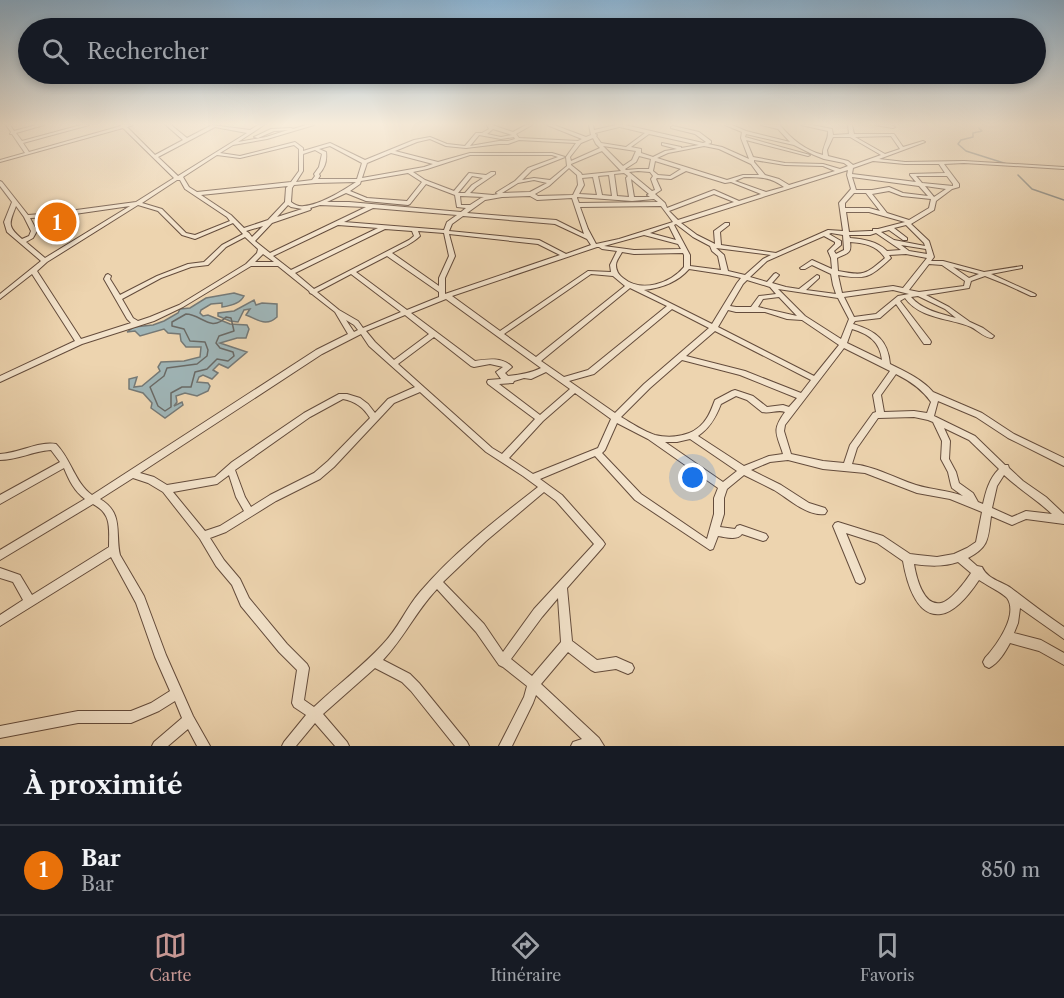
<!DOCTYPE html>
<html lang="fr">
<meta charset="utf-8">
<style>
body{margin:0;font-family:"Libre Caslon Text",serif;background:#242831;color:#f1f3f6}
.you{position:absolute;left:693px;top:478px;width:21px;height:21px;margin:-15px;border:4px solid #fff;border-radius:50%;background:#1a73e8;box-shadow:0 0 0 9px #1a73e833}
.badge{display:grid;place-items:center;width:39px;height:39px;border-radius:50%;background:#c59692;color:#fff;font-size:20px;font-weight:700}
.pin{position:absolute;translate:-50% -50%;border:3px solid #fff;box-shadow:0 2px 6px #0006}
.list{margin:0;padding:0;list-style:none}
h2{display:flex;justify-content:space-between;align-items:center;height:78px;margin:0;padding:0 24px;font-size:26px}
h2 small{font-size:20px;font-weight:400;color:#9ea1a6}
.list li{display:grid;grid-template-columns:39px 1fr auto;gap:18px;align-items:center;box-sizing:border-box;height:90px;padding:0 24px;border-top:2px solid #363941}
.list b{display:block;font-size:22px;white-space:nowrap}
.list p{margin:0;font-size:20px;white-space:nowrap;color:#9ea1a6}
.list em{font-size:20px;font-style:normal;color:#9ea1a6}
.icon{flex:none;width:33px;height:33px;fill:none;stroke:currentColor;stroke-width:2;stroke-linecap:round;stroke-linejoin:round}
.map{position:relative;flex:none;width:1064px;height:746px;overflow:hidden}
.search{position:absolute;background:#171b24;box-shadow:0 3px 9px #0003;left:18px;right:18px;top:18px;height:66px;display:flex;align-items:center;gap:15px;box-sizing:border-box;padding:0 21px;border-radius:33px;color:#9ea1a6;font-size:22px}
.sheet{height:168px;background:#171b24}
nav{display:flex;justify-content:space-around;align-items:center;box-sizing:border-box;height:84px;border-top:2px solid #363941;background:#171b24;font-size:16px;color:#9ea1a6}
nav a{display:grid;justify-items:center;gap:3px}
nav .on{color:#c59692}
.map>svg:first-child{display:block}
</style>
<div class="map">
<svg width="1064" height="746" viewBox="0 0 1064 746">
<rect width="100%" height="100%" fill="#edd4af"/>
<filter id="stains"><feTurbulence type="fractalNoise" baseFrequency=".00333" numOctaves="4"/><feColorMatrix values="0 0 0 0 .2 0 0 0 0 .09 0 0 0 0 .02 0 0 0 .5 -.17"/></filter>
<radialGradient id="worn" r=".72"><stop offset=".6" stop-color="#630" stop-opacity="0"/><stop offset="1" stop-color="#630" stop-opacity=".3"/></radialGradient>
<!-- water -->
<g fill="#9fb5b7" stroke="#757976" stroke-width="1.5">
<path d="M234,293l10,3c-4,8 -14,10 -22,11v-4l-11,1 -10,6 -1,3 3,3 5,-1 22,9 17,1 2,4 -3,9h-9l-17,5 27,9 -19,16 -9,-4 -6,6 5,3 -6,6 -9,-4 -4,2 -2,5 11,1 2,3 -2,5 -11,5 -12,-3 -9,3 1,6 -3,4 8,-4 1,3 -18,13 -14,-10 1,-5 -9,-10 -14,-4v-10l8,-2 -3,10 8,-1 18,-15 -2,-4 3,-5 23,-1 16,-4 1,-10h-15l-5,-6 -1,-7 -12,-1 -4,-4 -24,7 -5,-5 -8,1 7,-5 19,-2 11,-4 14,-8 2,-4 10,-1 16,-10z"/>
<path d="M254,300l2,5 6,-2 15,1v13c-11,10 -18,3 -31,-2l4,-6 -6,1 -6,12 -8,-1 -12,-5v-3l16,-2z"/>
</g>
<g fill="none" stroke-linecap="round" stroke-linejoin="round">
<!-- shore -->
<path stroke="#6a6a66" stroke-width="1.5" d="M186,314c15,0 25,19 40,3l5,1 3,13 -15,5 -3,7 4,5 13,4 1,4 -6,5 -11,-2 -10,10 -12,3 -4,15h-9l-11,6v14l-6,4 -7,-5 -8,-19 14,-11 3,-8 30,-4 10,-8 1,-6 -3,-8 -15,-1 -6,-12 -12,-3v-4z"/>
<!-- stream -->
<g stroke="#757976" stroke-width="1.5">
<polyline points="979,128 982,131 973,133 973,137 961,140 958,144 966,151 1007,164"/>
<polyline points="1018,175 1032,189 1064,200"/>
</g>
<!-- minor casing -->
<g stroke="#644c3c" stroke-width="2">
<g id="minor">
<path d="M6,125h4l4,6 22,-6h8l-28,8 6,8 59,-16h8l-66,18 6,9 92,-26 -1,-1h13l-6,2 28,28 28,-15 -17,-15h5l16,13 25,-13 38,5 8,-5h6l-26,17 28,-5 22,-7 -14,1 -16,7 -4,-1 17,-8 20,-1 2,1 13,-4h8l-47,14 -34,6 -13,8 20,3 55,-14 8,6v3l27,-8 35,17 49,-20 16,-3 17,7 18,2 11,-13h6l7,-4 -2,-4h5l21,7 13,-7h6l-16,9 3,4 59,3 4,-2 -35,-14h7l32,12 5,-2 -2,-10h4l1,5 22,-5h9l78,18 3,-1 -11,-8 -24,-6v-1l2,-1 26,6 12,9v2l-3,1 14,3 27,12 -8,-21 1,-6 -17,-7h7l14,6 44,11 -12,-13 -17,-4h19c12,15 25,25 43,30 -1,-9 6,-15 5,-24l-27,-6h11l20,4 1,6 16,-1 -1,-9h4l2,9h40l9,13 20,-6 2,1 -46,17 26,3 59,-1 100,6v2l-100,-6 -20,1 15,20v3l-7,2 -16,12 -2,9 -23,14 18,17 5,16 -3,4h12l41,11 38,-6v2l-31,6 44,20 1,1 -1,1h-4l-26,-12 -20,-8 -14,5 -2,7 -43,7 23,12 21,15 13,6 11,8 -2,2c-8,0 -13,-7 -21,-11 -21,-9 -51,-8 -66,-29l-5,3 30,39 1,2 -1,2h-6l-28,-40 -16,14 -25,3 -2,3c23,7 35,16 37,40 14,7 32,15 43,28l49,21 32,21 50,24v8l-56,-28 -32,-21 -38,-16 -4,15 41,20 30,29h3l1,3 14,13 23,16 18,17v10l-38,-5 -14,6 -21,-9c-3,23 -2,31 -23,42l9,8 5,1c5,12 19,14 29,21 17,13 35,27 53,39v12l-44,-31 -2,15 -4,10 27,7 23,13v12l-25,-14 -29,-8c-5,9 -11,20 -21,25l-4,-2 -2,-4 2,-4c11,-12 34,-43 22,-60 -3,-4 -22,-14 -28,-18 -8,12 -23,32 -38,34 -26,4 -35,-36 -38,-53l-26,-18 -31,-10 19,46 -1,3 -4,2 -4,-2 -23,-56 2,-3 3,-1 45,14 27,18 8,1 19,2 17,-3 13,-6 9,-6 6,-30 -32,-13 -33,-6 -52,-20 -42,-4 -35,-9 -18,2 -19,8 30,15 28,18 16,5 2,3 -2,3c-17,3 -36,-15 -51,-24 -10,-5 -20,-10 -30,-15l-17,14 -3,9v16l-4,13 15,2 2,-3 3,-1 26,9 2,3 -2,3 -3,1 -21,-7c-5,7 -17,3 -24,2l-5,13 -3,1 -75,-50 -40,-44 -55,23 22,16 41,46 2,3 -2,3 -36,41 5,53 25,19 19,-3 16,7 2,4 -2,4 -4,2 -12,-5 -21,3 -4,-2 -23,-18 -27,32 58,54 5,8h-33l2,-4 9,-3 -46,-44 -3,8 -21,43h-13l25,-49 3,-11 -24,-19 -4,-2 -23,-33 -39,-43c-21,22 -33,49 -54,71l27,14 9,9 48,59 2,4h-14l-44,-55 -9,-9 -27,-14 -52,46 24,28 2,4h-14l-20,-23 -19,23h-14l2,-4 22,-27 -12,-8 -2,-4 5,-33 -18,-18 -38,-46 -9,-21 -16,-19 -16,-27 -37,-47 -15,-9 -15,-5 -33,21c24,14 15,34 20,56l24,41 22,59 27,61 17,30h-13l-9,-17 -20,17h-16l2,-4 28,-24 -7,-17 -16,10 -28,12h-53l-78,15v-12l78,-15h53l20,-8 19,-12 -15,-34 -19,-54 -25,-46 -111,69v-11l23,-15 -10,-18 -13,-4v-10l20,7 12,20 77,-48c0,-19 3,-33 -16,-43l-93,56v-10l85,-51c-11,-8 -16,-19 -21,-31l-64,36v-9l60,-33 -9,-12c-18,1 -33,10 -51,10v-6c20,-1 38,-13 56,-10 15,15 19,39 36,51l224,-145 32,-16 -13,-22 -23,-18 -2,-1 -1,-2 -31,-25h-27l-68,41 -29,14 -72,23 -82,38v-6l75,-35 -43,-67 -32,25v-5l41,-33 -34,-29 -3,-10 8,-20 -12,-16v-5l2,1 26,33 26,-2 82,-11 38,-24 -51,-50 -123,34v-2l25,-7 -13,-19h-2l1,-2zM215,127l32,6 -69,43 -20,-19zM619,127h1l25,6 -19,14 -25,-4 -5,-7 1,-1 -2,-1v-1zM493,129l19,6 -11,2 -14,-3zM649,134l50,11 -18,3v-1l-19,-4v2l15,4 -12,2 -12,6 -12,-4v-4l-10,-2zM746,134l48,11 20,10 10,4 20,4 4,3 -8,3 -17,-5 -38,-1 -32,-6 -7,-17 62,16 2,-1 -65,-18zM479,135l22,4 13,-2 1,2 -7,2h-9l-29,5zM891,136l9,13 -15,5 -30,-17zM833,137h17l31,18 -28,10 -5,-4 -20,-5 -1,-6zM593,138l3,6 4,4 -29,13 -1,-4 11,-14zM430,139l16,7 20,2 33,-4h9l11,-4 57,3 -10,14 1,9 -17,14 -16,-2 -12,2 10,-10 33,-13 -13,-4h-82l-32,9 -43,-11 22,-9zM294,145l5,4v22l-8,11 -94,10 -8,-5 -6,-10 34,-22 23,3zM330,146l32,17 -5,16h-39l2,-3 -1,-2c6,-6 8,-14 7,-22l-7,-3zM603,146l33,5 -4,9 -9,6zM704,146l15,3 32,15 8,11h-16l-16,5 -70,-22 11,-5zM315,150l7,4 -3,13 -5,7 1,2 -3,4 -16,2 7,-11v-17zM602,151l19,20 -39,4 -1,-2 -10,-8v-1zM391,153l42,11 -9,3 -62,11 5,-15zM470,155h82l6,2 -30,11 -13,13 -18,11 -1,1 2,1 -5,1 -23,-2 6,-6 19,-13v-2h-4l-5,3 -17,-2 -15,18 -29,-11 -12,-8 14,-3zM639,156l12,3 -2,10h-11l-12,1 -1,-1 11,-7zM754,160l31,5 38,1 12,5 -46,14 -10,-6 -14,-4 -11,-13zM655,161l26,8 -11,7 -12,-1 -5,-4zM873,161l32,3h34l6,9 -35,1v1l6,7 -64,-8 1,-6zM569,168l8,7 1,10 -5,10 -35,1 -3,-2 14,-8zM848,170l-1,5 4,14 -12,14 4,28 -15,-1 -52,23 -55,-8 -1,-13 9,-7v-2h-4l-11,8 1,13 -18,-9 -16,-12zM638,171l12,1 3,4 -2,3 4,11 -3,1 -23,-19zM686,171l39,12 6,-1 30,12 -22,7 -25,-11 -47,18 -2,-5 -10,-9 6,-4 -5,-11 1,-1 14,1zM408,173l14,9 -15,19 -40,-3 -17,-7 10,-7 1,-3zM624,173l4,3 -2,2 3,19 -12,-1 -3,-22zM609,175l3,21 -10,-1 -4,-19zM472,176l11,2 -11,7 -7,8h-7zM916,176h31l6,8v2l-31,-3zM593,177l4,18 -18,-1 5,-9 -2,-7zM744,177c16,0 26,0 40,10l-18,5 -31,-11zM852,177l67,9 9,10 -25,-3 -14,-6 -17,3h-16zM631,179l18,15 -2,1 3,2h-16zM177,180h3l5,9 42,28 3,4 -35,14 -9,-2 -24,-24 -20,-6zM534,180l13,3 -17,9 -28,1 16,-10zM356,182c-14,9 -36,23 -52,24 -5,1 -9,-1 -13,-4l1,-14 2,-3 22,-2zM426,184l29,11 2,12 9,1 -5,4 -112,-10h-22l19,-9 20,8 42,4 2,-1zM288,186l-2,2 -1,14 -17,18 -24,8 -13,-13 -30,-20zM925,186l21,3 -12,8zM889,191l13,5 29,3 -2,9 -20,12 -22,-7 -15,-19zM854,193h12l14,18 -11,-3h-24v-5zM714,194l20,8 -56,18 -9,-9zM460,196l24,1 -3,1 -11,7h-9zM530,196l7,4 35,-2 12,36 -28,-14 -89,-7 18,-13 17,-3zM577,197l55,4 22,-2 4,3 -79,1 -2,-5zM138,205l20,6 24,24 13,4 38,-16 10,11 -21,11 -18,17 -16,2 -31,12 -37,19 -10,-16 1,-3 -3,-2 -2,1 -2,4 23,40 4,4 -50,16 -44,-68 10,-9zM288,205l3,2 11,2 -25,8zM320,205l46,2 -96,46 -15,-12 17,-18 38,-13 1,-1 -1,-1zM16,206l8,11 7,14 -2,5 -7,3c-15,-13 -13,-15 -6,-33zM130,206l-85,52 -19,-16 7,-4 4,-7 -7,-13 24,-1zM661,206l12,16 -54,17 -23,5 -8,-15 -8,-22zM373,208l84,7 -10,7 -3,8 -100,-8zM846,212h23l36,10 -27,7h-5v2h-3l-21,1zM463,216l92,8 32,15 4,6 -25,9 -27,-14 -90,-9 3,-7zM676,224l17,13 17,9 2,5 6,5 3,14 -31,-4v-11l-16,-30zM338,225l40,3 -87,42 -18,-14zM906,225l18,18 1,3 -31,-6 -13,-8 8,-2 14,10h4v-2l-13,-10zM263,226l-11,11 -3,-4 -3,-2zM669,226l7,14 -26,-7zM385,229l27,2 2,5 -5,4 -95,49 -19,-16zM418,231l26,2 5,23 -10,22v8l-47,-33c9,-5 20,-9 28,-17zM831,233l12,2 1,15 -8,4 -2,-3 7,-6v-4l-12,-7zM876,233l25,17 -14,1c-10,-10 -24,-12 -37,-13l-1,-3h21zM449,234l89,10 22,11 -115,39v-16l10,-22zM644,235l34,9 3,5 -47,1 -30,-4zM824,236l11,6v2l-7,7 3,7 1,11 -20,-9 -12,8 1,1h4l7,-4 19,9 2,11 3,9 -30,-4 13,-12v-2l-2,-1 -18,14 -13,-2 -14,-4 7,-8 -3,-2 -2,1 -7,8 -17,-5 17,-16zM245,237l13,12 -1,4 -11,11 -67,41 -29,12 -12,4 -5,-3 -11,-19 39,-21 30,-11 17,-2 18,-18zM850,242c14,1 27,3 35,16 -20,17 -21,18 -47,13l-1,-13c10,-5 15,-4 13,-16zM901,245l25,4 1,5 -18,-3zM597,247h2l3,2 15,2 -7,14 1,7 -23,-1 -88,60 -48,-35zM716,248l55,7 -8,4 -18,16 -17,-4 -4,-16zM622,252l12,2 49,-1 1,2v12c-14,17 -43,26 -61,11 -4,-3 -7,-7 -7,-13 0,-4 4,-9 6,-13zM263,254l11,8h-19zM906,254l21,4 -24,30 -10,-2 -51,7 -4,-18c28,5 31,3 52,-16l1,-1 -2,-3zM387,256l52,36v5l-32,13 -51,-38zM929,264l13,1 23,16 -1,5 -45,6 -10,-2zM953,267l26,7 -10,4zM689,269l39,6 13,3 -4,5 -25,41 -68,-34c17,-2 34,-8 45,-21zM351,274l50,38 -38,16 -5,-7 -19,-11 -22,-18zM591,274l22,2 12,10 -89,71 -32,-23zM747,280l23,7 6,7 -17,2 -8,11h-15l-6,-1 13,-22zM630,288l37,18 -79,64 -24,7 -23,-16zM778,289l60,9 11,21 -8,20 -36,-23zM893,290l16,4 -11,2 -22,18 -22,3 -10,-20zM918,296l27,13 11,9c-15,-4 -34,-8 -45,-21zM779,297l18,19 -39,-9 5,-8zM446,299l95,69c-10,5 -22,7 -33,8l-3,-3 7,-6c-9,-10 -24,-8 -37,-6l-64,-48zM672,309l37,19 -65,56 -29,29 -46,-32 25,-7zM728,310l8,2h29l22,7 15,1 37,25 -25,31 -96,-49zM405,315l24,19 -35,26 -19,-18 -9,-11zM346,320l8,5 4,5 -4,2zM852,329c17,5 28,13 30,31l-35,-17zM715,331l96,49 -10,13 -56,-22 -59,-15zM361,334l8,12 46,41 -27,12 -13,14 -7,-9 -8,-6 -13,-4h-8l-35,19 -72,49 -17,15 -48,8 -13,-8 -14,-4 182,-119zM434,337l37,29 3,1 16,-3 13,3 -7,5 5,7 -13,1 -1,2 1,2 47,35 -33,35 -10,-6 -94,-84zM844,348l46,23 -17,24 3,17 -3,1 -23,32 -6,18 -21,-2 -32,-7 -7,-23 1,-6zM682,360l58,15 57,23 -8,9 -6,-2 -16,2 -14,-11 -18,-6 -3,1 -17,9c-3,7 -5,15 -11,22 -11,14 -32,17 -49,13 -10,-3 -24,-12 -34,-18l29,-29zM546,372l24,17 -30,26 -41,-31 14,-1 1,-2 10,-3 7,1zM896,374c14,7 26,15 35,28l-4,11 -13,-2 -30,1 -3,-17zM420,392l66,60 37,24 15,11c-41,32 -84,65 -118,105 -14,16 -22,37 -37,52 -21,23 -46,41 -69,63l-10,-7 5,-32 -2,-4 -20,-20 -38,-46 -9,-19 -16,-19 -14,-22 16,-6 50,-31 44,-22 14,-12 60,-64zM575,393l36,26 -13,29 -65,26 -24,-16 34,-37zM736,396l11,4 15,12c8,2 16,-3 23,0 -14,19 -8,22 -2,42l-14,2 -25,10 -46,-30c12,-8 18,-19 23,-32zM343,399c12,2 21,9 27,19l-42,43 -14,12 -44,22 -19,12 -6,-10 -10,-27 75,-53zM914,417l14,3 5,2 9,19 -1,18 7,13 3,13 1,3 11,8c-15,-6 -31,-6 -47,-11 -22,-7 -41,-19 -64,-21l5,-16 21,-30zM617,423l31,16 70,49 -4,10v16l-7,25 -66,-45 -39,-41 3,-3zM944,428l25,12 30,29c-10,10 -13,22 -16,35l-5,-2 -5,-9 -14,-10 -3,-11 -7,-13 1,-18zM690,439l47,32 -14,11 -58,-40h12zM229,475l7,22 8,14 -24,15 -15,5 -32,-39 44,-8zM1004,475c15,14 33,25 48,39l-26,-3 -14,6 -20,-9 5,-22zM544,492l12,9 38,43 -60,65 -31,43 -19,-28 -41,-42 43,-41zM958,562l13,11c-6,9 -20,28 -30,30 -18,4 -25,-27 -27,-39 15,2 29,3 44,-2zM558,598l3,44 -29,34 -21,-17 31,-42z"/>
<polygon points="875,125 890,125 895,127 893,128"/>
</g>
</g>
<!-- minor -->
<use href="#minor" fill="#f3e3cb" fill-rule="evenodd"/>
</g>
<!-- sky -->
<linearGradient id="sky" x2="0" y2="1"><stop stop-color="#8bb4d4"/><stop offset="0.54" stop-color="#f7ecdb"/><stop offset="1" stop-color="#f7ecdb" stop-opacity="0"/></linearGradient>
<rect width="1064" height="230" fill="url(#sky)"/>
<rect width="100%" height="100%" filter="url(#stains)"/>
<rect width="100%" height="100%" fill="url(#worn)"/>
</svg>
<div class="you"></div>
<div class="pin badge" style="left:57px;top:222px;background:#e8710a">1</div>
<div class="search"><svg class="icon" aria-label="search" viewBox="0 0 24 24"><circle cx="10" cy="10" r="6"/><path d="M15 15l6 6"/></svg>Rechercher</div>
</div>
<section class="sheet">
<h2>À proximité<small></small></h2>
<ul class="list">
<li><span class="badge" style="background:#e8710a">1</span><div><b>Bar</b><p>Bar</p></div><em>850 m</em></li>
</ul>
</section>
<nav>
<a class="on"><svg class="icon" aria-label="map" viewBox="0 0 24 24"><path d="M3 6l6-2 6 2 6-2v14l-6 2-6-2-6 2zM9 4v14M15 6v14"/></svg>Carte</a>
<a><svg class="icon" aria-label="directions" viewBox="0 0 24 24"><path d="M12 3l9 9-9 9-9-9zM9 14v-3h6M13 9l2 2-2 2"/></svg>Itinéraire</a>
<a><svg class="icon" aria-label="saved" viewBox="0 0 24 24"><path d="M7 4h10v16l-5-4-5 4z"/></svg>Favoris</a>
</nav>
